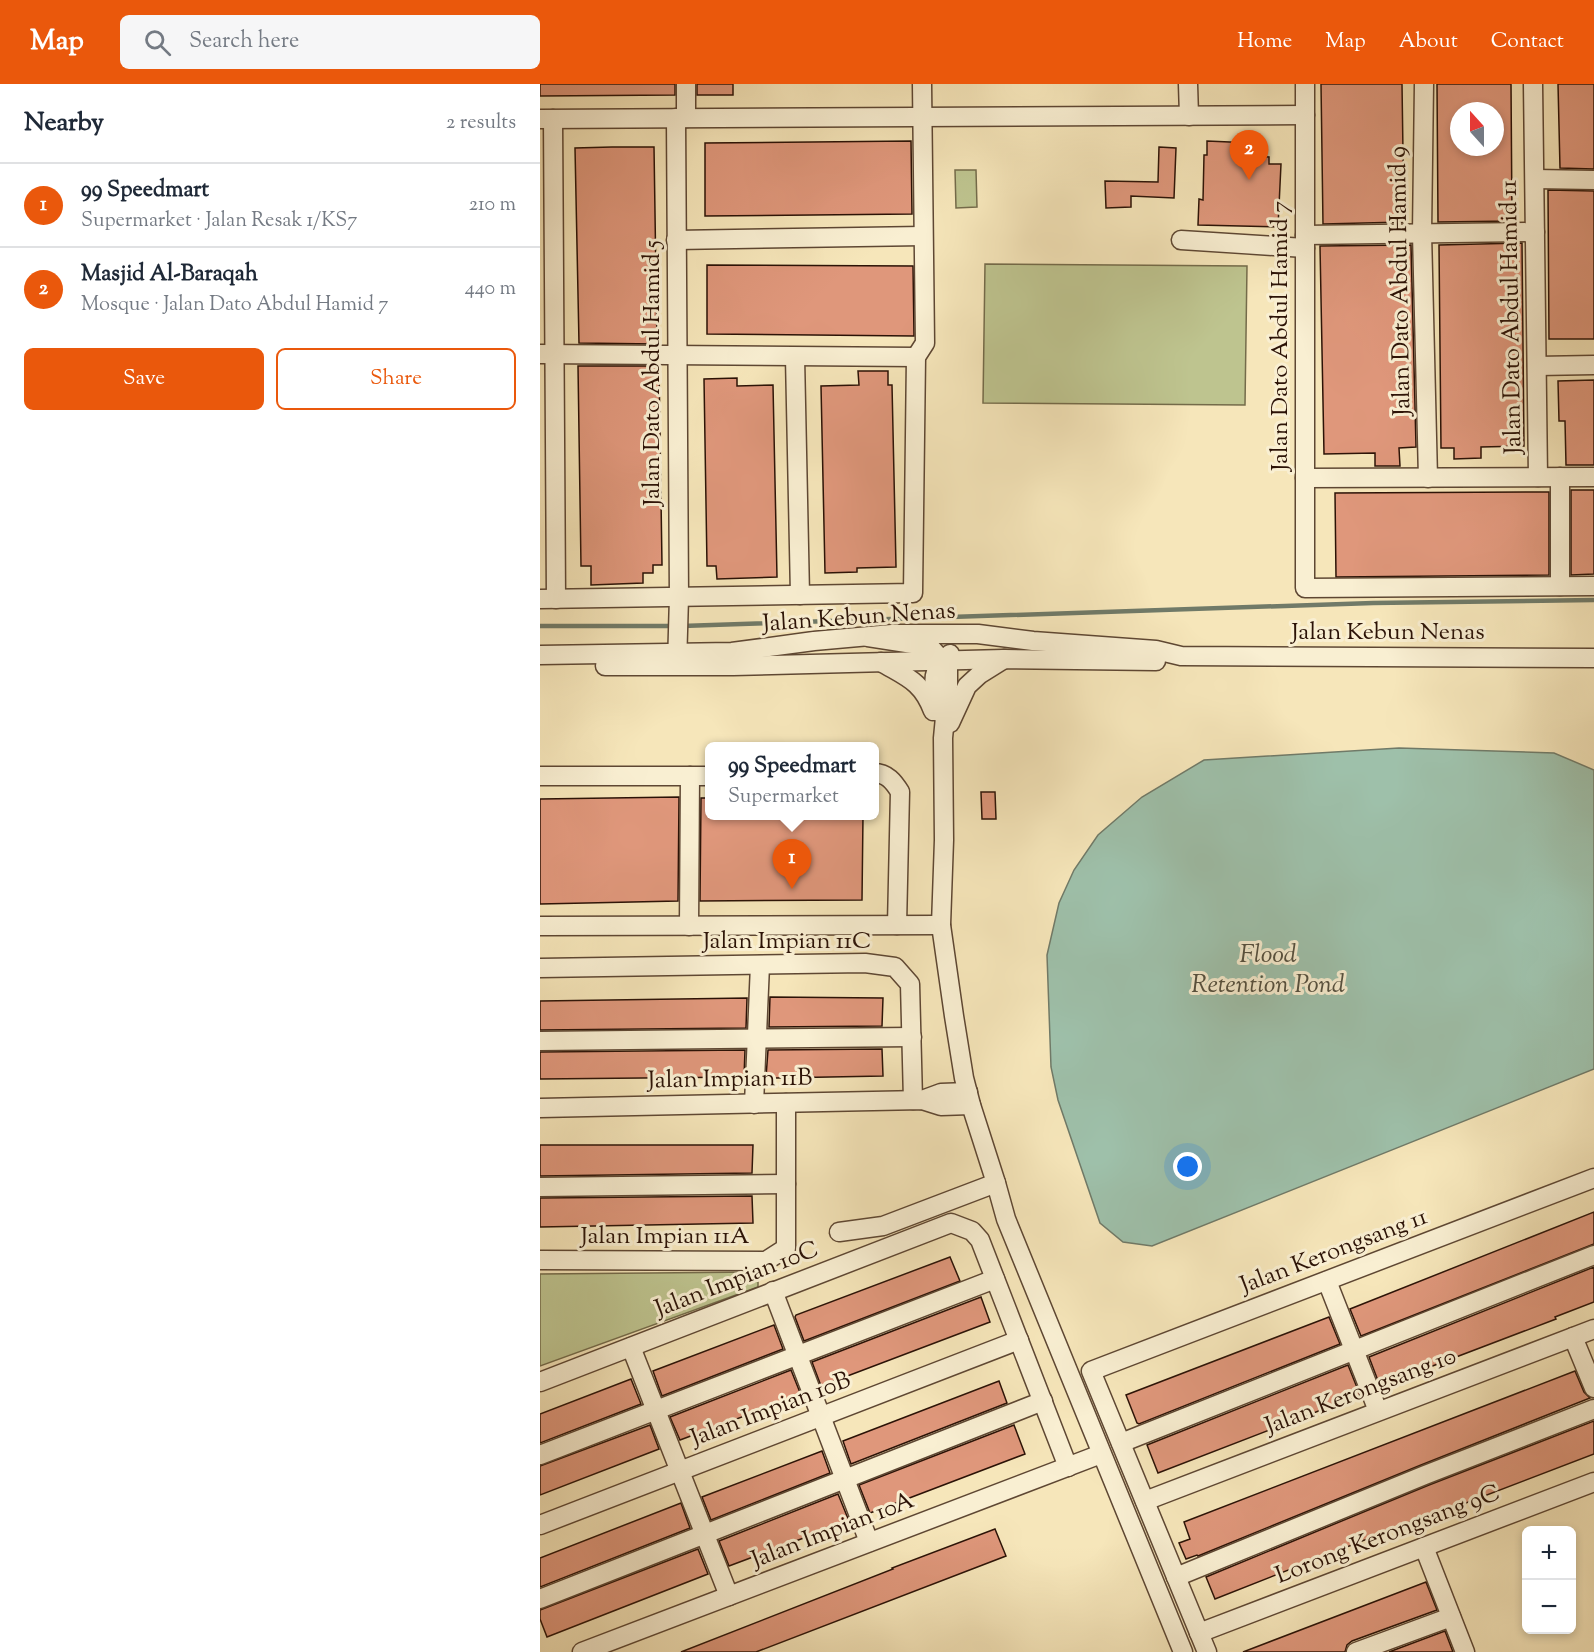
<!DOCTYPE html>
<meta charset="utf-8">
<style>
body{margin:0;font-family:"Sorts Mill Goudy",serif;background:#f6f6f7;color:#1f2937}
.controls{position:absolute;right:18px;bottom:18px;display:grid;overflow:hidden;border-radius:9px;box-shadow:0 3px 9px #0003}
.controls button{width:54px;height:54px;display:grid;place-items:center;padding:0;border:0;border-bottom:2px solid #e0e1e3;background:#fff;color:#1f2937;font:30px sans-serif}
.compass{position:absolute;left:910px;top:18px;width:54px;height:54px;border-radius:50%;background:#fff;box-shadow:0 3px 9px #0003;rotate:339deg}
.you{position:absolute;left:648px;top:1083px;width:21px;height:21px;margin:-15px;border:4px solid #fff;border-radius:50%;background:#1a73e8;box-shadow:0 0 0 9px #1a73e833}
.badge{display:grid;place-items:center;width:39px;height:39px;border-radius:50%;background:#ea580c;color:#fff;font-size:20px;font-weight:700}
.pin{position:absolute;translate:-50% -50px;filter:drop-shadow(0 2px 3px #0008)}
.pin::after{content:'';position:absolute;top:32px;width:21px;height:18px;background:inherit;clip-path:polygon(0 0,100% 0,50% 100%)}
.popup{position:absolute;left:165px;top:658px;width:174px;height:78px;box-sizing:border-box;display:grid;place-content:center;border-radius:9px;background:#fff;filter:drop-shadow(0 2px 4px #0005);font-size:20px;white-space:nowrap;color:#747a83}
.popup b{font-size:22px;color:#1f2937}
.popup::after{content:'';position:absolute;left:50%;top:100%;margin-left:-12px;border:12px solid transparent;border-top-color:#fff}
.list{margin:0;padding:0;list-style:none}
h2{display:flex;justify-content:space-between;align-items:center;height:78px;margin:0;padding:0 24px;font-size:26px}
h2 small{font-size:20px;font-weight:400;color:#747a83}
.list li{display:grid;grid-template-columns:39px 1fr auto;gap:18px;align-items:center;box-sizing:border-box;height:84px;padding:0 24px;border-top:2px solid #e0e1e3}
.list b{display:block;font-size:22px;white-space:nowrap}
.list p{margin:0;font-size:20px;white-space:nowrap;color:#747a83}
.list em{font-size:20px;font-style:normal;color:#747a83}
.actions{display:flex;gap:12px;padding:18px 24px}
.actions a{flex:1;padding:14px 0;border:2px solid #ea580c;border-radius:9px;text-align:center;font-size:21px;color:#ea580c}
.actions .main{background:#ea580c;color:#fff}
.icon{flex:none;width:33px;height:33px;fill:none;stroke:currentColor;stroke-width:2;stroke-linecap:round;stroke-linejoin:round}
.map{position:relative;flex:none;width:1054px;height:1568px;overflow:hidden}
header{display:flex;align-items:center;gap:36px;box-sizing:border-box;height:84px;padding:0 30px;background:#ea580c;color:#fff}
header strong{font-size:28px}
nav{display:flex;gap:33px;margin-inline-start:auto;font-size:21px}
.search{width:420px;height:54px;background:#f6f6f7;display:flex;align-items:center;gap:15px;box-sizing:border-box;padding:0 21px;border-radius:9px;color:#747a83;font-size:22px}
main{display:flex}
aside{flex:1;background:#fff}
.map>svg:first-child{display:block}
</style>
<header>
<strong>Map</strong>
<div class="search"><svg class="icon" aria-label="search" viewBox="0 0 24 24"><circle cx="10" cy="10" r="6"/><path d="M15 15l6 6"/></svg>Search here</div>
<nav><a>Home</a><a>Map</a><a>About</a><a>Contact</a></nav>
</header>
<main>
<aside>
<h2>Nearby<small>2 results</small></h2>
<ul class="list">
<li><span class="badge">1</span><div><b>99 Speedmart</b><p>Supermarket · Jalan Resak 1/KS7</p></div><em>210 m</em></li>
<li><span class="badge">2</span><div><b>Masjid Al-Baraqah</b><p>Mosque · Jalan Dato Abdul Hamid 7</p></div><em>440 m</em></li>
</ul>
<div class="actions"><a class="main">Save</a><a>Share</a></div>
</aside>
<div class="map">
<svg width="1054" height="1568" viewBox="0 0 1054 1568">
<rect width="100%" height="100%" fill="#f6e6ba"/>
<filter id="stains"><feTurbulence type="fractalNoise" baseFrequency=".00333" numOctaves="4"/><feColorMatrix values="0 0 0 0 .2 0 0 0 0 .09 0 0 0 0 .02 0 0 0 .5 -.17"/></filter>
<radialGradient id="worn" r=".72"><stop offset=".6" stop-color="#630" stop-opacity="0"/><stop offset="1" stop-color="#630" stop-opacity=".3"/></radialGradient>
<!-- green -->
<g fill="#bec48f" stroke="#746b4a" stroke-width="1.5">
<polygon points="415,86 436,86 437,123 416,124"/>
<polygon points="445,180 707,182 705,321 443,319"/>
<polygon points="218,1188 218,1203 0,1282 0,1190"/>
</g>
<!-- water -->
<polygon fill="#9ec0aa" stroke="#707a68" stroke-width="1.5" points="859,664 1014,669 1054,686 1054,985 612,1162 583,1158 560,1139 518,1016 511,983 507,871 519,819 534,786 558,751 602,713 664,676"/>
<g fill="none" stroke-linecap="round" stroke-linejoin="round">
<!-- stream -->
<g stroke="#707a68" stroke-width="4.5">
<polyline points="0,542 134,542"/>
<polyline points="142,542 833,519 1054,516"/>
</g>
</g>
<!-- building -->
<g fill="#df977b" stroke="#2b1206" stroke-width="1.5" fill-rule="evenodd">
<polygon points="0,0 135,0 135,11 0,12"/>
<rect x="157" y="0" width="36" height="11"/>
<polygon points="781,0 862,0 864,138 783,140"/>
<path d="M897,0h74l1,137 -74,1zM919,27h36v36h-36z"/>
<polygon points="1018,0 1054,0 1054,85 1020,84"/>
<polygon points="371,57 372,130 165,132 165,59"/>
<polygon points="667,57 712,59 711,72 729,73 729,80 741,80 738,143 658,141 659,115 663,116 664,71 667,71"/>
<polygon points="72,63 114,63 117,260 39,259 35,64"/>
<polygon points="619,63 636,64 634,114 591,112 591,123 566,124 565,97 618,98"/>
<polygon points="1008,106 1054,107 1054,255 1009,255"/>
<polygon points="982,159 984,362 941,363 941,374 914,375 914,364 901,364 899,161"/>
<polygon points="871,161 876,363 859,364 860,382 835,382 835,369 784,370 780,162"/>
<polygon points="167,181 373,182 374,252 167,250"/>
<polygon points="38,282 119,282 122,481 113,481 113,489 103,489 103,499 51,501 51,482 41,482"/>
<polygon points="318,287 348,287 348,301 352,301 356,483 317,484 317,488 285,489 281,302 319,301"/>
<polygon points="197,294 197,302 233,301 237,493 177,495 176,482 167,482 164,295"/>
<polygon points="1054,296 1054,381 1026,381 1025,337 1019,337 1018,297"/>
<polygon points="1031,406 1054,406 1054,490 1031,491"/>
<polygon points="1009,408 1009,491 796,493 795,409"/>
<polygon points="441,708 455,708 456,735 442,735"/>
<polygon points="139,713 138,817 0,820 0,715"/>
<polygon points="161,714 170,714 170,732 323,732 322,816 160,817"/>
<polygon points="230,913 343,914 342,942 229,943"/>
<polygon points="207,914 206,944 0,946 0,917"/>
<polygon points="342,965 343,992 236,994 226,993 228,966"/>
<polygon points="205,966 204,993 0,995 0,968"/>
<polygon points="0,1061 213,1061 212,1089 0,1092"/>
<polygon points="212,1112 213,1139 0,1143 0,1114"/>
<polygon points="1054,1128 1054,1160 821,1252 810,1225"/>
<polygon points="410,1173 420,1197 264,1257 255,1233 256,1231"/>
<polygon points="1054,1183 1054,1218 1015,1233 1016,1235 840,1302 829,1273"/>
<polygon points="441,1213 450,1238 281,1302 272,1278"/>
<polygon points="789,1233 800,1260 599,1340 597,1339 586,1311"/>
<polygon points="234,1241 243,1265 122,1312 113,1287"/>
<polygon points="808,1281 820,1311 618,1389 607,1361"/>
<polygon points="251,1286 261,1311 140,1356 130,1333"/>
<polygon points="1035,1287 1044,1308 1050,1314 881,1381 658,1472 657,1471 646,1475 639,1459 650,1455 644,1438"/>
<polygon points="91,1295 101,1320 0,1359 0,1330"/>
<polygon points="459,1297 467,1319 311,1380 303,1357"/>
<polygon points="1054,1337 1054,1370 884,1435 883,1433 675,1515 666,1493 889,1401"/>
<polygon points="110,1341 119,1365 0,1411 0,1382"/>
<polygon points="474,1341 485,1370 330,1429 319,1401"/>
<polygon points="282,1367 290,1389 171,1436 162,1413"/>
<polygon points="298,1410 309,1437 189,1482 179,1457"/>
<polygon points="141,1419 150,1444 0,1503 0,1474"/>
<polygon points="455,1445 466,1472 216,1568 141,1568 353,1485 352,1484"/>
<polygon points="158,1465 168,1490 7,1553 0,1535 0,1526"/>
<polygon points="886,1498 897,1526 812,1557 807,1561 805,1568 703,1568"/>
<polygon points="905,1547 913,1568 849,1568"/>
</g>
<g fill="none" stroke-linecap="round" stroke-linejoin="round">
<!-- minor casing -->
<g stroke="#5e4733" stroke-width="21">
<g id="minor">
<polyline points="146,0 146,34"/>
<polyline points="648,0 649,32"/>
<polyline points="765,0 765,504 1054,502"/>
<polyline points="884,0 882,149 888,394"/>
<polyline points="993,0 998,393"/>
<polyline points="136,34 139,513 137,581"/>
<polyline points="0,35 765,31"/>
<polyline points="13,35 16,515"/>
<polyline points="995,95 1054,96"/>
<polyline points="765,151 995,148"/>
<polyline points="136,156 383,152"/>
<polyline points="641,156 765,164"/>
<polyline points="0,270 376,273"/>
<polyline points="255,273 260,511"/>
<polyline points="997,282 1054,281"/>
<polyline points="765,394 1054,393"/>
<polyline points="1020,502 1020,393"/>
<polyline points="0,515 373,509 376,273 385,259 382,0"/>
<polyline points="328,553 386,562 391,564 408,583 408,602 403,654 404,756 401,841 414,932 424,994 431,1021 456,1099 466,1135 643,1568"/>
<polyline points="0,571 192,568 274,557 352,550 438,550 493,557 616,566 641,572 1054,574"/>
<path d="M341,578c25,15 41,19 52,49"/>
<polyline points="65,582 193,582 464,575 616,577"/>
<path d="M399,628c-4,-24 -12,-41 11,-58"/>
<polyline points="410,639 427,602 440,590 464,575"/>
<path d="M334,689c13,0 20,9 26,19l-3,133"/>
<polyline points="0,692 170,692"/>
<polyline points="0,842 401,841"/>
<polyline points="149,842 150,692"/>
<polyline points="0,884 325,879 355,883 370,900 373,1016"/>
<polyline points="0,957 372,953"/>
<polyline points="382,1016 401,1009 428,1008"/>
<polyline points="214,1020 220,881"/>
<polyline points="0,1024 382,1016 401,1022 431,1021"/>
<polyline points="0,1103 246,1100"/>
<polyline points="299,1148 343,1142 456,1099"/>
<polyline points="0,1176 226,1177 246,1164 246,1019"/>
<polyline points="787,1197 838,1327"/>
<polyline points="233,1207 329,1458"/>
<polyline points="1033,1253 1054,1304"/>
<polyline points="91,1263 189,1512"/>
<polyline points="0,1298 411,1139 432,1147 440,1156 528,1383"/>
<polyline points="581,1359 1054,1171"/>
<polyline points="0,1371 455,1195"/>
<polyline points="605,1417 1054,1245"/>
<polyline points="0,1441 479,1256"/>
<polyline points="884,1463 925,1568"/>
<polyline points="636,1493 885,1391 1054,1325"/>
<polyline points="0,1515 503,1317"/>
<polyline points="659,1549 1054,1398"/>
<polyline points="42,1568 561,1370"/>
<polyline points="667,1568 551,1287 1054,1094"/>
<polyline points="816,1568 911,1533"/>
</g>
</g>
<!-- minor -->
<use href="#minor" stroke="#f9efd2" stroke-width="18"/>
</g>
<g text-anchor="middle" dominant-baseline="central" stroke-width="6" stroke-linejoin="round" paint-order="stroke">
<!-- street labels -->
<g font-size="24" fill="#2b1206" stroke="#f9efd2">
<text transform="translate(861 197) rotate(-91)">Jalan Dato Abdul Hamid 9</text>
<text transform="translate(972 233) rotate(-91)">Jalan Dato Abdul Hamid 11</text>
<text transform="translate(741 252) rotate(-90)">Jalan Dato Abdul Hamid 7</text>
<text transform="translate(113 289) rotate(-90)">Jalan Dato Abdul Hamid 5</text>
<text transform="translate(319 534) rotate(-4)">Jalan Kebun Nenas</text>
<text x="848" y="549">Jalan Kebun Nenas</text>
<text x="247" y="858">Jalan Impian 11C</text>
<text transform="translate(190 996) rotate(-1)">Jalan Impian 11B</text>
<text x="125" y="1153">Jalan Impian 11A</text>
<text transform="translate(794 1168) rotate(-21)">Jalan Kerongsang 11</text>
<text transform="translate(197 1196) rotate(-21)">Jalan Impian 10C</text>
<text transform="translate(821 1308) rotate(-21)">Jalan Kerongsang 10</text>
<text transform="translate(231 1326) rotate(-21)">Jalan Impian 10B</text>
<text transform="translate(293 1447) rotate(-21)">Jalan Impian 10A</text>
<text transform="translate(848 1451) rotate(-21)">Lorong Kerongsang 9C</text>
</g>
<!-- water labels -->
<g font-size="26" font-style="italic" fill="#534f3f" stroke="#f9efd2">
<text x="728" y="871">Flood<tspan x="728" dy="30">Retention Pond</tspan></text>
</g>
</g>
<rect width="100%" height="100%" filter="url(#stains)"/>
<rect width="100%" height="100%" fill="url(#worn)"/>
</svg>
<div class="controls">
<button>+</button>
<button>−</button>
</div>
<svg class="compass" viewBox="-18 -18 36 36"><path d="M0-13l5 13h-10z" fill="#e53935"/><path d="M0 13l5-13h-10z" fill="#747a83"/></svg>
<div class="you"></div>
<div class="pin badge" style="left:252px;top:805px">1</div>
<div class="popup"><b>99 Speedmart</b>Supermarket</div>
<div class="pin badge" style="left:709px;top:96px">2</div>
</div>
</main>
